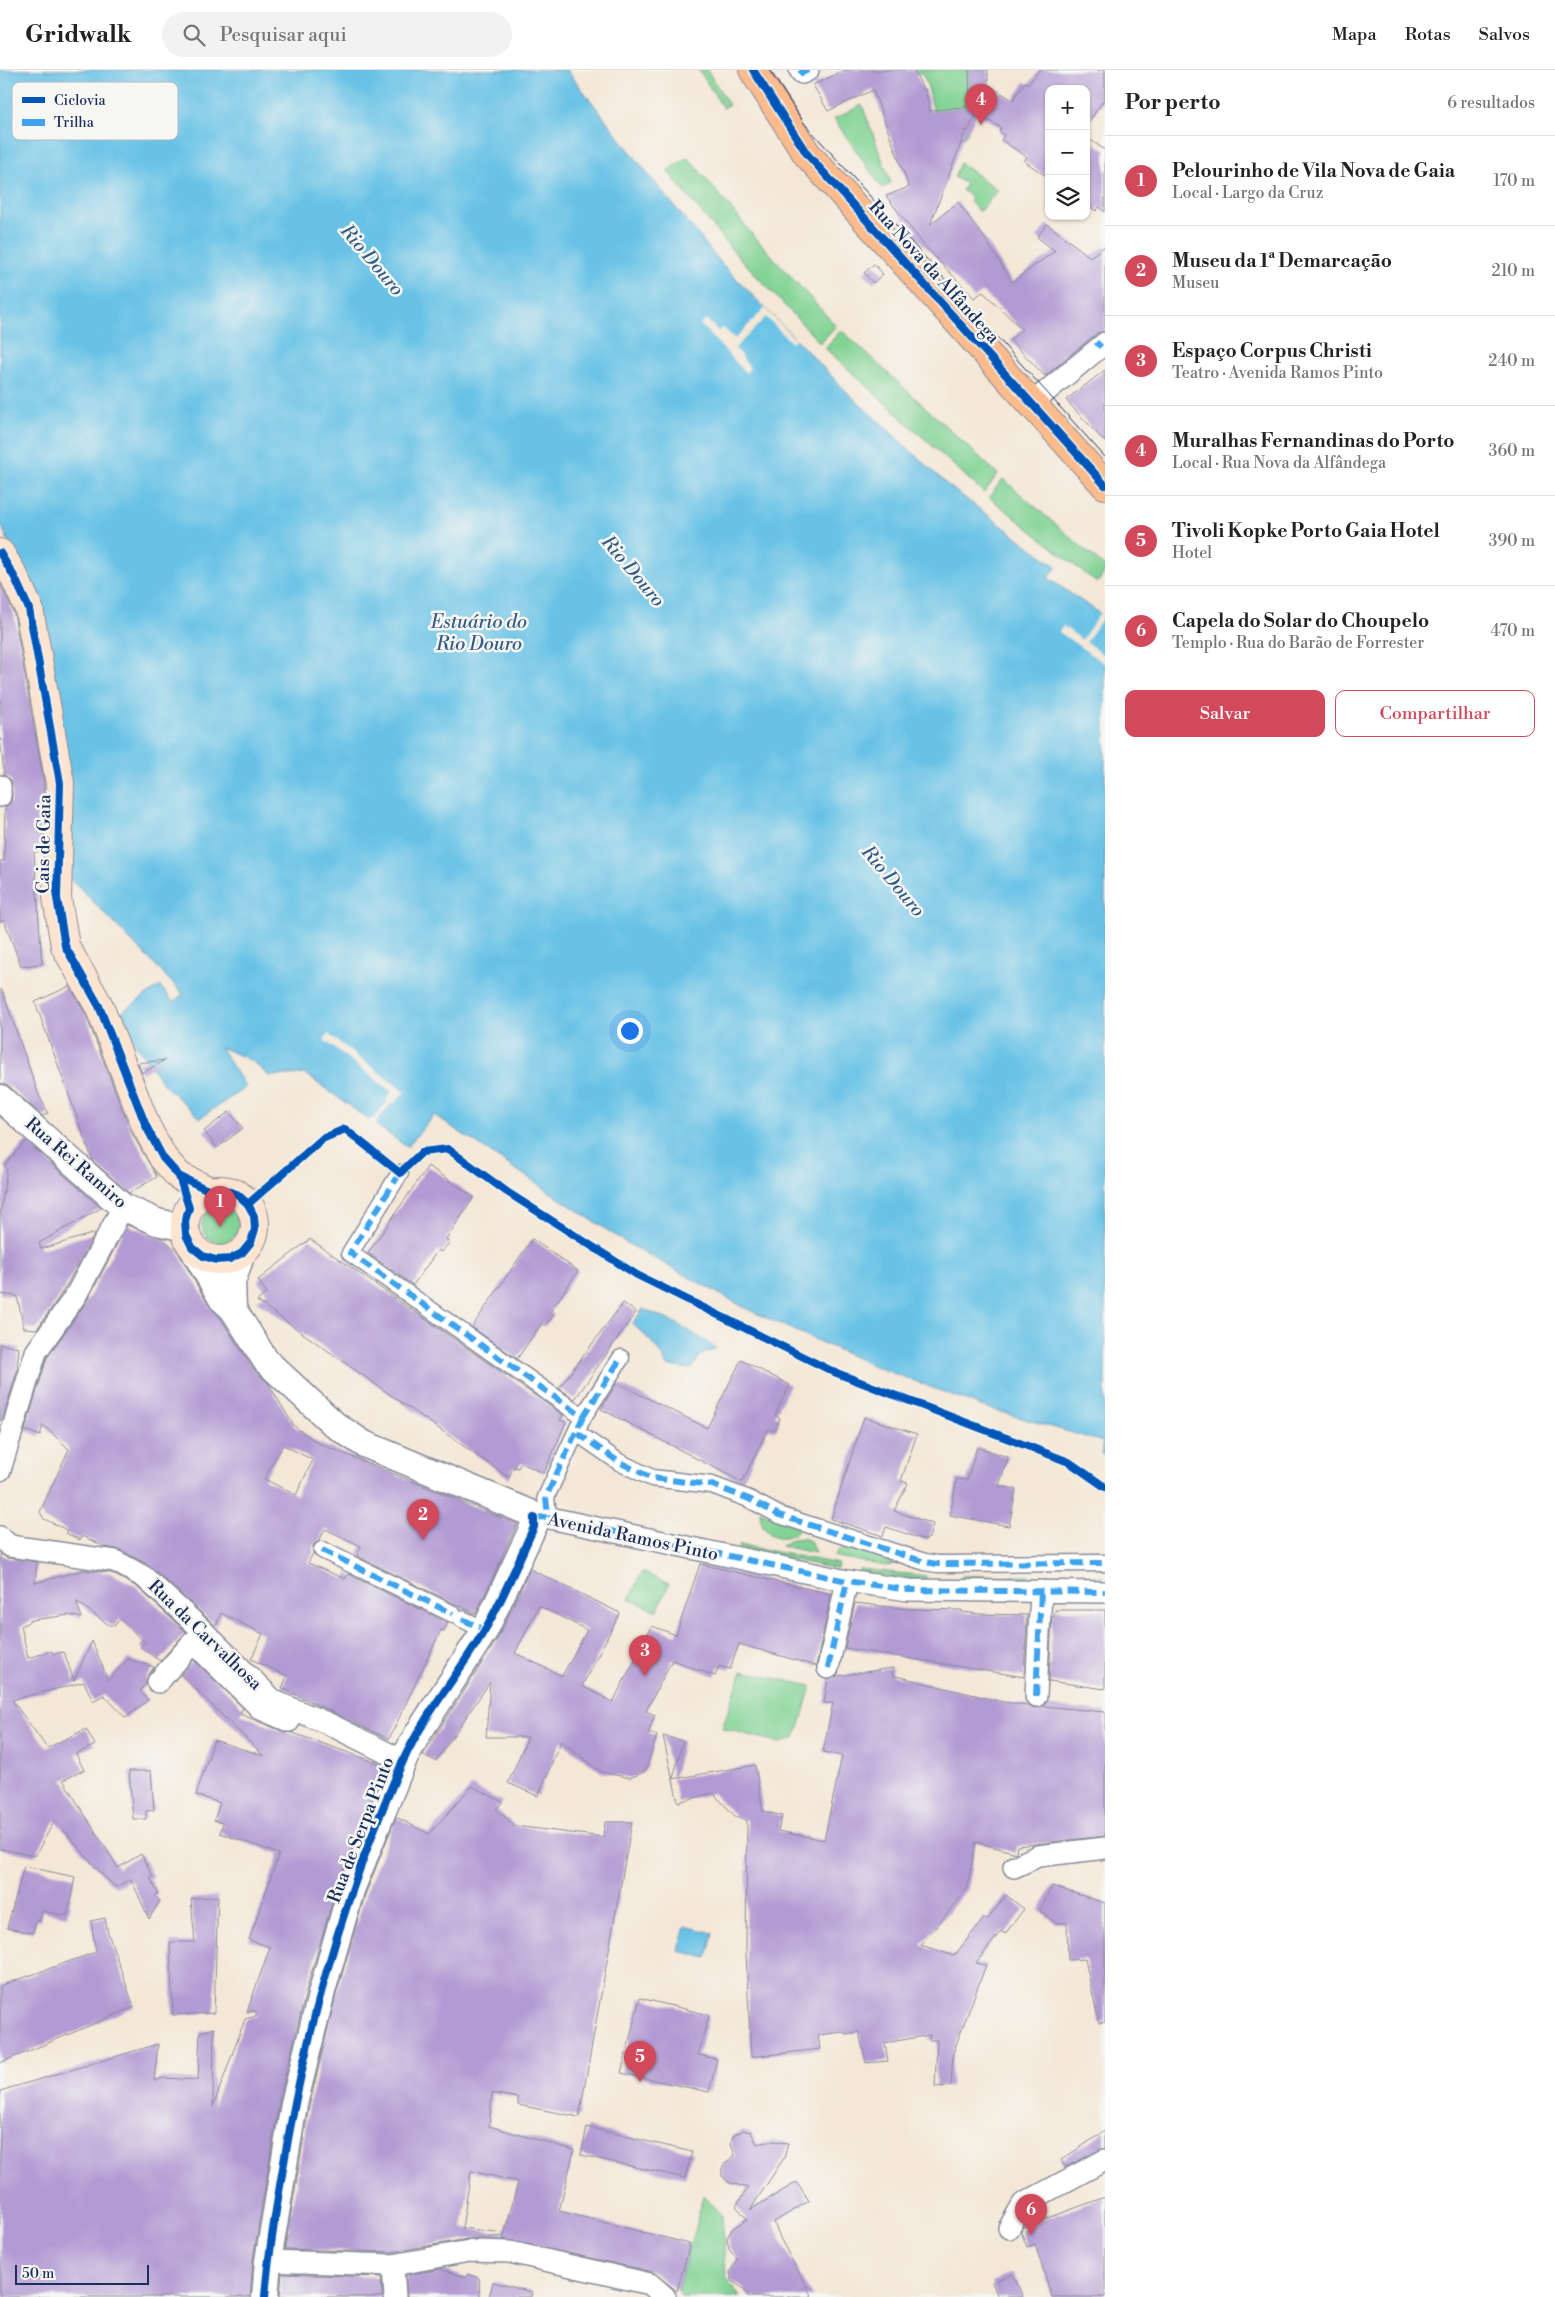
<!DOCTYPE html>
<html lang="pt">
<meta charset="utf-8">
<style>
body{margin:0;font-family:"Libre Bodoni",serif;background:#f2f2f2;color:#222}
.controls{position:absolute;right:15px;top:15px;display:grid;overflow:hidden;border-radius:10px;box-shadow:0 1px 4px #0004}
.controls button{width:45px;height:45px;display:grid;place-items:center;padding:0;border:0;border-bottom:1px solid #e0e0e0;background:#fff;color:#222;font:25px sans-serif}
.scale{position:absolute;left:15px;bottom:12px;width:134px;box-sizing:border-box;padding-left:5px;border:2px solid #1b2f5e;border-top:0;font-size:14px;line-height:18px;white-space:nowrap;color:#1b2f5e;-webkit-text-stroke:4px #f6f6f2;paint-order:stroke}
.you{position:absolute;left:629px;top:960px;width:18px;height:18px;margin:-12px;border:4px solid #fff;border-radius:50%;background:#1a73e8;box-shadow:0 0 0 8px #1a73e833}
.badge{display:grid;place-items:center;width:32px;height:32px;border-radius:50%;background:#d1495b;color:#fff;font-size:16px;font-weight:700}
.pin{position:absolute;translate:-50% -41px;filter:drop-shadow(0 1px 2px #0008)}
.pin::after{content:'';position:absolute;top:26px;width:18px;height:15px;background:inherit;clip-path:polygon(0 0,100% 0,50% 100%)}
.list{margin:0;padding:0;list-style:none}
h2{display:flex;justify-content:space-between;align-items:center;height:65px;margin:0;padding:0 20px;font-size:21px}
h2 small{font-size:16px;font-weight:400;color:#767676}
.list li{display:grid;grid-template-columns:32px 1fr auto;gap:15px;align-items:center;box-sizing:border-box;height:90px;padding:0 20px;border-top:1px solid #e0e0e0}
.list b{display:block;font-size:19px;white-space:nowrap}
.list p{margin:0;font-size:16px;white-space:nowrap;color:#767676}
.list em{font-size:16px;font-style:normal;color:#767676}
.actions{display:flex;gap:10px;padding:15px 20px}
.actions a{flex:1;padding:11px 0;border:1px solid #d1495b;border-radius:10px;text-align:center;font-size:18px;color:#d1495b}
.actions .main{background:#d1495b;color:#fff}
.icon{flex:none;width:28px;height:28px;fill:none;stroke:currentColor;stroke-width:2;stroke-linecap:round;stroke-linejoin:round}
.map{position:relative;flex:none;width:1105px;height:2227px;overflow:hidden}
header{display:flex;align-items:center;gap:30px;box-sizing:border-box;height:70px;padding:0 25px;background:#fff;border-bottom:1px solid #e0e0e0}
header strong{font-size:24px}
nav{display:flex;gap:28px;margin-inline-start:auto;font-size:18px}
.search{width:350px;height:45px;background:#f2f2f2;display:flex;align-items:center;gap:12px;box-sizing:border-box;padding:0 18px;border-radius:28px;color:#767676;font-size:19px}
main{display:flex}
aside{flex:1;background:#fff}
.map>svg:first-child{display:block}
</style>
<header>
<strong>Gridwalk</strong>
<div class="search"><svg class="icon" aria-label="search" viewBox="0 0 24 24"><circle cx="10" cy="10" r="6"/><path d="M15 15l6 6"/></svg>Pesquisar aqui</div>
<nav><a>Mapa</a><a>Rotas</a><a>Salvos</a></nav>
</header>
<main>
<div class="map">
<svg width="1105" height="2227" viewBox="0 0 1105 2227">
<rect width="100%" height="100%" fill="#f6f6f2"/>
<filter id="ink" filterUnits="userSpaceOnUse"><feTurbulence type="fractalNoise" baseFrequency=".02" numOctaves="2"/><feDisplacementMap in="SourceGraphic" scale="10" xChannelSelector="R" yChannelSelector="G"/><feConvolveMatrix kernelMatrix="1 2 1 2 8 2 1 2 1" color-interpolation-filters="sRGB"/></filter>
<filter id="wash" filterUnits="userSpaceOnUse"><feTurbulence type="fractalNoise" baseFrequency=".0096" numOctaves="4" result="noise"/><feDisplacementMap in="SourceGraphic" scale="20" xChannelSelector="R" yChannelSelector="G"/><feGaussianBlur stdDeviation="1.12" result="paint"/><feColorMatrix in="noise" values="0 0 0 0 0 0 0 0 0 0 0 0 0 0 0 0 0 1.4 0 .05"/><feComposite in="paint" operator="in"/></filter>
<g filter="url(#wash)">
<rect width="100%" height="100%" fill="#f4e7d6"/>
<!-- green -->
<g fill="#82d394" stroke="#4e8179">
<polygon points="699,0 707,0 729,35 723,38"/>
<polygon points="914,0 969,0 970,36 955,38 968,61 962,69 934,43 928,17 922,3 915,4"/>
<polygon points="862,35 891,113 882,118 834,49"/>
<polygon points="688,87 752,164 836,256 820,273 734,182 667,101"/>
<polygon points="960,93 998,120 979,142 970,131 972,128 962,120 966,114 954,107"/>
<polygon points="841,260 998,404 984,423 825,278"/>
<polygon points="1003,409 1105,497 1105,502 1097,513 989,427"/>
<circle cx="220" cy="1155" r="18"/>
<path d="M760,1441l40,17c-17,19 -41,7 -40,-17z"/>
<polygon points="803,1468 810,1471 815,1483 781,1476 792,1469"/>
<polygon points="740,1475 838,1494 837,1499 739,1479"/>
<polygon points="850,1475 905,1493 885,1496 833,1486 838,1481"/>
<polygon points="859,1499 926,1506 926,1511 858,1503"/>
<polygon points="642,1502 669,1514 657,1541 629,1529"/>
<rect x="962" y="1506" width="67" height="5"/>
<rect x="1055" y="1506" width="48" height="5"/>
<polygon points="742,1601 811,1616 800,1655 794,1668 780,1673 722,1658"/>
<polygon points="704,2125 722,2146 726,2207 740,2227 681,2227 677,2221"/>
</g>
<!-- water -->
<g fill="#69c2e6" stroke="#4278a2">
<polygon points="0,0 567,0 647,103 722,194 851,326 950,417 1057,497 1048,508 1105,547 1105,1385 1101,1384 1103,1372 984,1337 874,1296 749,1240 625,1172 434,1045 407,1077 305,1004 269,1006 252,991 220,977 246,1017 200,1048 163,1014 122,954 125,953 120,943 160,916 173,932 183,924 78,816 64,805 35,534 0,452"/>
<path d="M643,1239l35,15 38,24 -15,7 -10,14 -24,-3c-9,-19 -19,-29 -35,-42z"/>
<polygon points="685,1856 713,1863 707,1888 679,1881"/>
</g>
<!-- pier -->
<g fill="#f4e7d6">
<polygon points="765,238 795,269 792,273 766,247 735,278 750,298 746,303 700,254 706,249 718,261 723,258 735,269"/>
<polygon points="1100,543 1104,546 1086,572 1105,586 1105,594 1059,562 1063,556 1082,570"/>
<polygon points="328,964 405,1022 393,1034 391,1033 376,1052 377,1054 375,1057 368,1052 371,1048 373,1049 388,1031 386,1029 392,1022 324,970"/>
</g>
<g id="blocks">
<!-- building -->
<g fill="#b29ad3" fill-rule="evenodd">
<polygon points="845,0 914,0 923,19 925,19 930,41 970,36 969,0 988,0 988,15 1013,30 1025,12 1029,14 1039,0 1105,0 1105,28 1086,56 1086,19 1049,19 1049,108 1024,91 1027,87 1001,70 1004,65 999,62 1001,58 977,43 968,61 966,60 930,155 958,132 988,173 1012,212 1055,181 1037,167 1047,154 1090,187 1105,176 1105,261 1097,263 1045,306 1010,270 1022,259 983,222 974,228 923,174 886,126 909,117 873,20 828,41 813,15"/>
<polygon points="1086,67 1105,80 1105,142 1099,137 1096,141 1086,134"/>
<polygon points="874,194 883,204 873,213 864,203"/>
<polygon points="1105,300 1105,372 1066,330"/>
<polygon points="0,513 14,544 44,714 43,781 34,782 42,894 21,896 4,850 0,852 0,791 4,791 5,737 11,733 12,726 11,710 4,705 0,665"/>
<polygon points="70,916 85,943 131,1062 157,1107 129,1123 93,1091 35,932"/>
<polygon points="0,920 2,920 38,1023 48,1043 43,1046 10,1017 0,1013"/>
<polygon points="165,990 142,1003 138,993"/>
<polygon points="229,1042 243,1058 217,1078 204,1061"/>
<polygon points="26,1071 101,1138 39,1173 41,1179 95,1163 65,1218 37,1259 24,1258 17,1226 0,1224 0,1146 7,1099 4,1096"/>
<polygon points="428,1096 474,1127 446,1169 450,1172 441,1182 438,1180 413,1215 368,1183"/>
<path d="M127,1155l35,13 16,14 31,54 12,13 32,50 15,14 26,43 24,17 199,81 -41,90 -119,-58 4,-10 -36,-17 -6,12 -6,4v8l-5,10 37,16 3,-5 100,49 -4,8 -3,-1 -52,109 -107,-51 5,-12 -36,-17 12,-25 -42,-21 -5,13 -66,-60 -29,-16 -16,-3 -23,-11 -2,4 -14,-7 1,-3 -23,-11 -4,-7 29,-63 -26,-24 -3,11 -15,-6 22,-72 40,-57zM283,1375l30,15 -17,35 -32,-16z"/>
<polygon points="310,1169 563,1345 560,1350 566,1352 544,1403 521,1393 518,1398 513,1397 509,1408 257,1231 267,1223 258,1210"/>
<polygon points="532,1169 578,1201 550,1242 554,1245 545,1256 542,1253 517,1289 472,1257"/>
<polygon points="623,1233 636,1242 575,1329 559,1318"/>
<polygon points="0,1274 19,1278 17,1301 2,1351 0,1350"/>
<polygon points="741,1290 790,1315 775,1345 780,1348 775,1361 768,1359 742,1412 601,1339 617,1313 707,1358"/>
<polygon points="864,1347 917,1364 901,1411 908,1413 894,1441 933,1454 929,1468 925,1470 886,1457 883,1466 831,1449"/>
<polygon points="977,1377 1008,1387 999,1416 1016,1419 1009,1456 950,1445 957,1409 967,1410"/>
<polygon points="0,1484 8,1488 37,1492 35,1513 83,1500 111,1503 137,1517 186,1562 160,1591 140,1577 145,1572 120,1549 115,1555 109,1555 76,1531 82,1548 69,1545 32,1550 21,1556 28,1588 52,1581 53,1584 64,1582 74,1611 92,1571 108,1610 128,1589 154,1597 146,1609 146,1614 140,1621 148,1630 126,1648 104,1625 93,1631 84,1612 12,1630 47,1678 86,1659 95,1675 76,1684 84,1700 63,1710 118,1798 141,1784 153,1807 150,1808 158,1823 155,1826 160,1831 149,1849 131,1809 116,1817 105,1808 55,1750 35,1786 0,1779"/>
<path d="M700,1494l131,30 -15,72 -77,-22 -9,25 -11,-3 -4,10 -43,-16 -26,51 9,4 -7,18 9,2 -10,32 -3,5 -14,6 -29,-6 -40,-31 -23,55 -30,-13 20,-46h-42l4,-55 -54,79 -13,-6 75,-117 32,-69 90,44 -38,73 31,16 39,-76 24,9zM539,1536l48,24 -25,46 -47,-23z"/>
<polygon points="855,1533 907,1539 962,1540 962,1542 980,1544 1027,1545 1024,1607 845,1578"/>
<polygon points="1055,1540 1105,1540 1105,1619 1049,1611 1052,1547 1054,1547"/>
<polygon points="194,1590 243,1638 240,1644 284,1662 293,1663 383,1695 337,1816 307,1917 279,2031 253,2189 250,2227 0,2227 0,2021 158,1974 154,2011 163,2008 198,2010 200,1962 214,1958 213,2037 245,1949 256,1946 256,1941 247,1942 270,1877 249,1870 279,1784 220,1763 223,1753 214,1750 220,1733 196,1725 214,1670 264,1686 181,1605"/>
<polygon points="893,1598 892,1605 1003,1632 1027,1635 1035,1638 1043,1636 1105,1642 1105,1766 1017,1776 1016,1783 976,1772 967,1819 921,1875 954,1886 984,1848 987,1850 1006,1825 1024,1839 1005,1864 1001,1861 976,1893 986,1895 953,1983 951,2016 935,2017 937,1970 929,1970 930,1965 885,1973 888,1991 866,1993 859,1962 846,1964 843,1962 818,1965 820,1979 751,1987 746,1884 747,1750 735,1746 713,1723 678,1732 663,1666 683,1671 673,1709 755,1695 763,1741 782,1746 778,1761 824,1770 842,1686 823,1682 833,1633 824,1633 828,1610 838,1606"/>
<polygon points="129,1701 151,1701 154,1740 146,1741 146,1749 133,1749"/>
<path d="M472,1716l31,16 -7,7 19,17 88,11 2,-15h27l-53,295 -61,-12v-7l-26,-5 -3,33 85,24 -15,61 131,33 -13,47 -24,-19 -150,-33 1,-3 -37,3 -75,13 -107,-3 24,-142 27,-112 29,-100 31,-78 33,17zM471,2101l47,11 -14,54v-3l-42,-5z"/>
<polygon points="24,1796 75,1807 67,1846 42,1841 40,1851 36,1850 33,1863 7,1858"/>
<polygon points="1052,1816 1105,1833 1105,1952 1099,1953 1085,1889 1068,1890 1067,1853 1056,1853 1040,1841"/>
<polygon points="218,1826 214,1943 173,1945 170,1872 195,1872 191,1829"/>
<polygon points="105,1848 108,1863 134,1937 0,1993 0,1916 96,1882 91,1851"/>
<polygon points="640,1928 709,1945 698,1985 717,1989 709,2022 621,2003"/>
<polygon points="587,2057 692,2082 685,2108 581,2085"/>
<polygon points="743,2060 751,2062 757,2074 773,2071 788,2073 784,2088 750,2140 797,2112 809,2131 774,2152 780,2168 812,2227 749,2227 744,2219 732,2211 730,2202 737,2189 729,2178 727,2168 732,2159 747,2149 736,2136 748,2118 728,2112 722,2106 722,2098 726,2092 735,2086 731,2073 733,2066"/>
<polygon points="1105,2061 1105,2078 1065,2097 1061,2090"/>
<polygon points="1105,2127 1105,2227 1052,2227 1035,2174 1027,2177 1021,2162 1024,2157"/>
<polygon points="440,2199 467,2208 468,2204 479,2208 480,2227 407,2227 406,2205"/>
<polygon points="282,2204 381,2207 382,2227 280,2227"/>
<polygon points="1013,2204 1023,2227 998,2227 992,2212"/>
<polygon points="493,2212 532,2222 531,2227 489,2227"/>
</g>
</g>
</g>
<g filter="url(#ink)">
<use href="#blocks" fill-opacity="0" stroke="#888b9a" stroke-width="1"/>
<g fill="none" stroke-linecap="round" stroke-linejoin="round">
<!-- pedestrian casing -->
<g stroke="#888b9a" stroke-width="19">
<g id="pedestrian">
<polyline points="400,1103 350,1183 583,1347 546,1427 548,1447"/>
<polyline points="583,1347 621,1288"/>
<polyline points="577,1363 619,1392 652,1408 712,1415 749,1429 779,1445 925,1492 937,1494 1105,1493"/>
<polyline points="322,1480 453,1544"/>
<polyline points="462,1549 485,1560"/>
</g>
</g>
<!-- minor casing -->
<g stroke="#888b9a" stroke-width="24">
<g id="minor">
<polyline points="800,0 802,3 808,0"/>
<polyline points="1032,333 1105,273"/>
<polyline points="0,716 0,726"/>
<polyline points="0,1400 36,1282 76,1225 123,1137"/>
<polyline points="534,1448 545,1447 847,1511 908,1520 1105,1522"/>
<polyline points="0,1467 10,1476 115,1491 144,1507 199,1557 274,1631 329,1654 403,1691"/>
<polyline points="828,1598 847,1511"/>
<polyline points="158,1612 193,1572 261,1639 289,1651"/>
<polyline points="1036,1626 1041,1521"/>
<polyline points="1014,1797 1038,1786 1105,1778"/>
<polyline points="1009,2158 1023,2134 1105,2090"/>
<polyline points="268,2191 393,2195 469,2181 510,2182 650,2214 665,2227"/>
<polyline points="393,2195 395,2227"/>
</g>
</g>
<!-- tertiary casing -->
<g stroke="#888b9a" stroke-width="29">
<g id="tertiary">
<polyline points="0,1028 123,1137 157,1152 186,1158"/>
<polyline points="192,1177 222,1229 233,1239 266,1291 335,1355 364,1374 528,1442 532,1445 535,1453 485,1560 417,1665 403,1691 351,1820 322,1921 294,2034 268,2191 265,2227"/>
<polyline points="233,1239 232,1212 242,1183"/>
</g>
</g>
<!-- secondary casing -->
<g stroke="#888b9a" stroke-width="30">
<g id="secondary">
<polyline points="0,483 15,508 29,539 60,713 57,828 65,876 99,936 146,1056 163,1088 179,1106 210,1121"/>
<circle cx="220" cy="1155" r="35"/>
</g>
</g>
<!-- primary casing -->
<g stroke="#888b9a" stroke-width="30">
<polyline id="primary" points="753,0 807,84 1105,415"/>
</g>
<!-- pedestrian -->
<use href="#pedestrian" stroke="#fff" stroke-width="16"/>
<!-- minor -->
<use href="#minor" stroke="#fff" stroke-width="21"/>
<!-- tertiary -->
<use href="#tertiary" stroke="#fff" stroke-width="26"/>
<!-- secondary -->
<use href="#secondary" stroke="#fde4d1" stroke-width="28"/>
<!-- primary -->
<use href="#primary" stroke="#fbbb8d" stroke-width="28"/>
<!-- tram -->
<polyline stroke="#1b2f5e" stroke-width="1" points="769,0 804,53 1105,387"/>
<!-- quiet -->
<g stroke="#3da3ed" stroke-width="6" stroke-dasharray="12 6" stroke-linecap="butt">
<polyline points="800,0 802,3 808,0"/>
<polyline points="1096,272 1101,277"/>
<polyline points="400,1103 350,1183 583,1347 546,1427 548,1447"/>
<polyline points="583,1347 621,1288"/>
<polyline points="577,1363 619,1392 652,1408 712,1415 749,1429 779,1445 925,1492 937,1494 1105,1493"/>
<polyline points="534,1448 545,1447 847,1511 908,1520 1105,1522"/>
<polyline points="322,1480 453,1544"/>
<polyline points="462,1549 485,1560"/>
<polyline points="828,1598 847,1511"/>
<polyline points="1036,1626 1041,1521"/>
</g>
<!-- cycleway casing -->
<g stroke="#f6f6f2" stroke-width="11">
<g id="cycleway">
<polyline points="753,0 807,84 1105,415"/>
<polyline points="0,483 15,508 29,539 60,713 57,828 65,876 99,936 146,1056 163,1088 179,1106 210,1121 224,1120 237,1124 248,1134 254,1146 255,1159 251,1172 242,1183 230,1189 216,1190 203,1186 192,1177 186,1165 185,1151 189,1138 179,1106"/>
<polyline points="248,1134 322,1069 345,1059 400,1103 422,1082 448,1079 507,1122 637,1205 834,1302 1069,1392 1105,1417"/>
<path d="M265,2227c3,-41 10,-82 17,-123 23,-141 62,-282 121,-413 21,-46 55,-86 81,-130 20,-33 34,-70 50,-104v-9"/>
</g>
</g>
<!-- cycleway -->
<use href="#cycleway" stroke="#0057b8" stroke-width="8"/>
</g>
</g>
<g text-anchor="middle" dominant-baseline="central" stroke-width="5" stroke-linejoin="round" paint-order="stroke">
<!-- street labels -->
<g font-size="18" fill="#1b2f5e" stroke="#f6f6f2">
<text transform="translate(934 202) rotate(48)">Rua Nova da Alfândega</text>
<text transform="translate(44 774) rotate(-89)">Cais de Gaia</text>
<text transform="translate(76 1093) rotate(41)">Rua Rei Ramiro</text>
<text transform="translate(633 1467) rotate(12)">Avenida Ramos Pinto</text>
<text transform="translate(205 1565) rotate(44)">Rua da Carvalhosa</text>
<text transform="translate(361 1760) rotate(-69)">Rua de Serpa Pinto</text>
</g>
<!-- water labels -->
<g font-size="19" font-style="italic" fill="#325b87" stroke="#f6f6f2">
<text transform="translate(372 190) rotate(50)">Rio Douro</text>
<text transform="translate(633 501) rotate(50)">Rio Douro</text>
<text x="479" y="552">Estuário do<tspan x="479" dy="22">Rio Douro</tspan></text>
<text transform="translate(893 811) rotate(50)">Rio Douro</text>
</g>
</g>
<!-- legend -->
<rect x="12" y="12" width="166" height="58" rx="8" fill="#f6f6f2" stroke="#b4bac6" stroke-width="1"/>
<rect x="22" y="27" width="23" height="6" fill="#0057b8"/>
<rect x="22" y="49" width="23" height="7" fill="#3da3ed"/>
<g font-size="14" fill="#1b2f5e">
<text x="54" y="35">Ciclovia</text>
<text x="54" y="57">Trilha</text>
</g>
</svg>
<div class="controls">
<button>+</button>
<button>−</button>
<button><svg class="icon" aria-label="layers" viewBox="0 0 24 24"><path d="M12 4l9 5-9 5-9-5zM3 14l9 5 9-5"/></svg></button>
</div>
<div class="scale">50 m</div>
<div class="you"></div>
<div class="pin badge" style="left:220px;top:1157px">1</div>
<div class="pin badge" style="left:423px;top:1470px">2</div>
<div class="pin badge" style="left:645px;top:1606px">3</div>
<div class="pin badge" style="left:981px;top:55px">4</div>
<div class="pin badge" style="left:640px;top:2012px">5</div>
<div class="pin badge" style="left:1031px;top:2165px">6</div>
</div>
<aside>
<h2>Por perto<small>6 resultados</small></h2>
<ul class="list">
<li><span class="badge">1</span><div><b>Pelourinho de Vila Nova de Gaia</b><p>Local · Largo da Cruz</p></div><em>170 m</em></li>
<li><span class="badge">2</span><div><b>Museu da 1ª Demarcação</b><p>Museu</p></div><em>210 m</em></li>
<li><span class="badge">3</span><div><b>Espaço Corpus Christi</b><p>Teatro · Avenida Ramos Pinto</p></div><em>240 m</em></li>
<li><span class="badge">4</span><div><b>Muralhas Fernandinas do Porto</b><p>Local · Rua Nova da Alfândega</p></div><em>360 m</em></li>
<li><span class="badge">5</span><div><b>Tivoli Kopke Porto Gaia Hotel</b><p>Hotel</p></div><em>390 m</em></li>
<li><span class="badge">6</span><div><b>Capela do Solar do Choupelo</b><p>Templo · Rua do Barão de Forrester</p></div><em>470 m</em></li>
</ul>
<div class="actions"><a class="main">Salvar</a><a>Compartilhar</a></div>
</aside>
</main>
